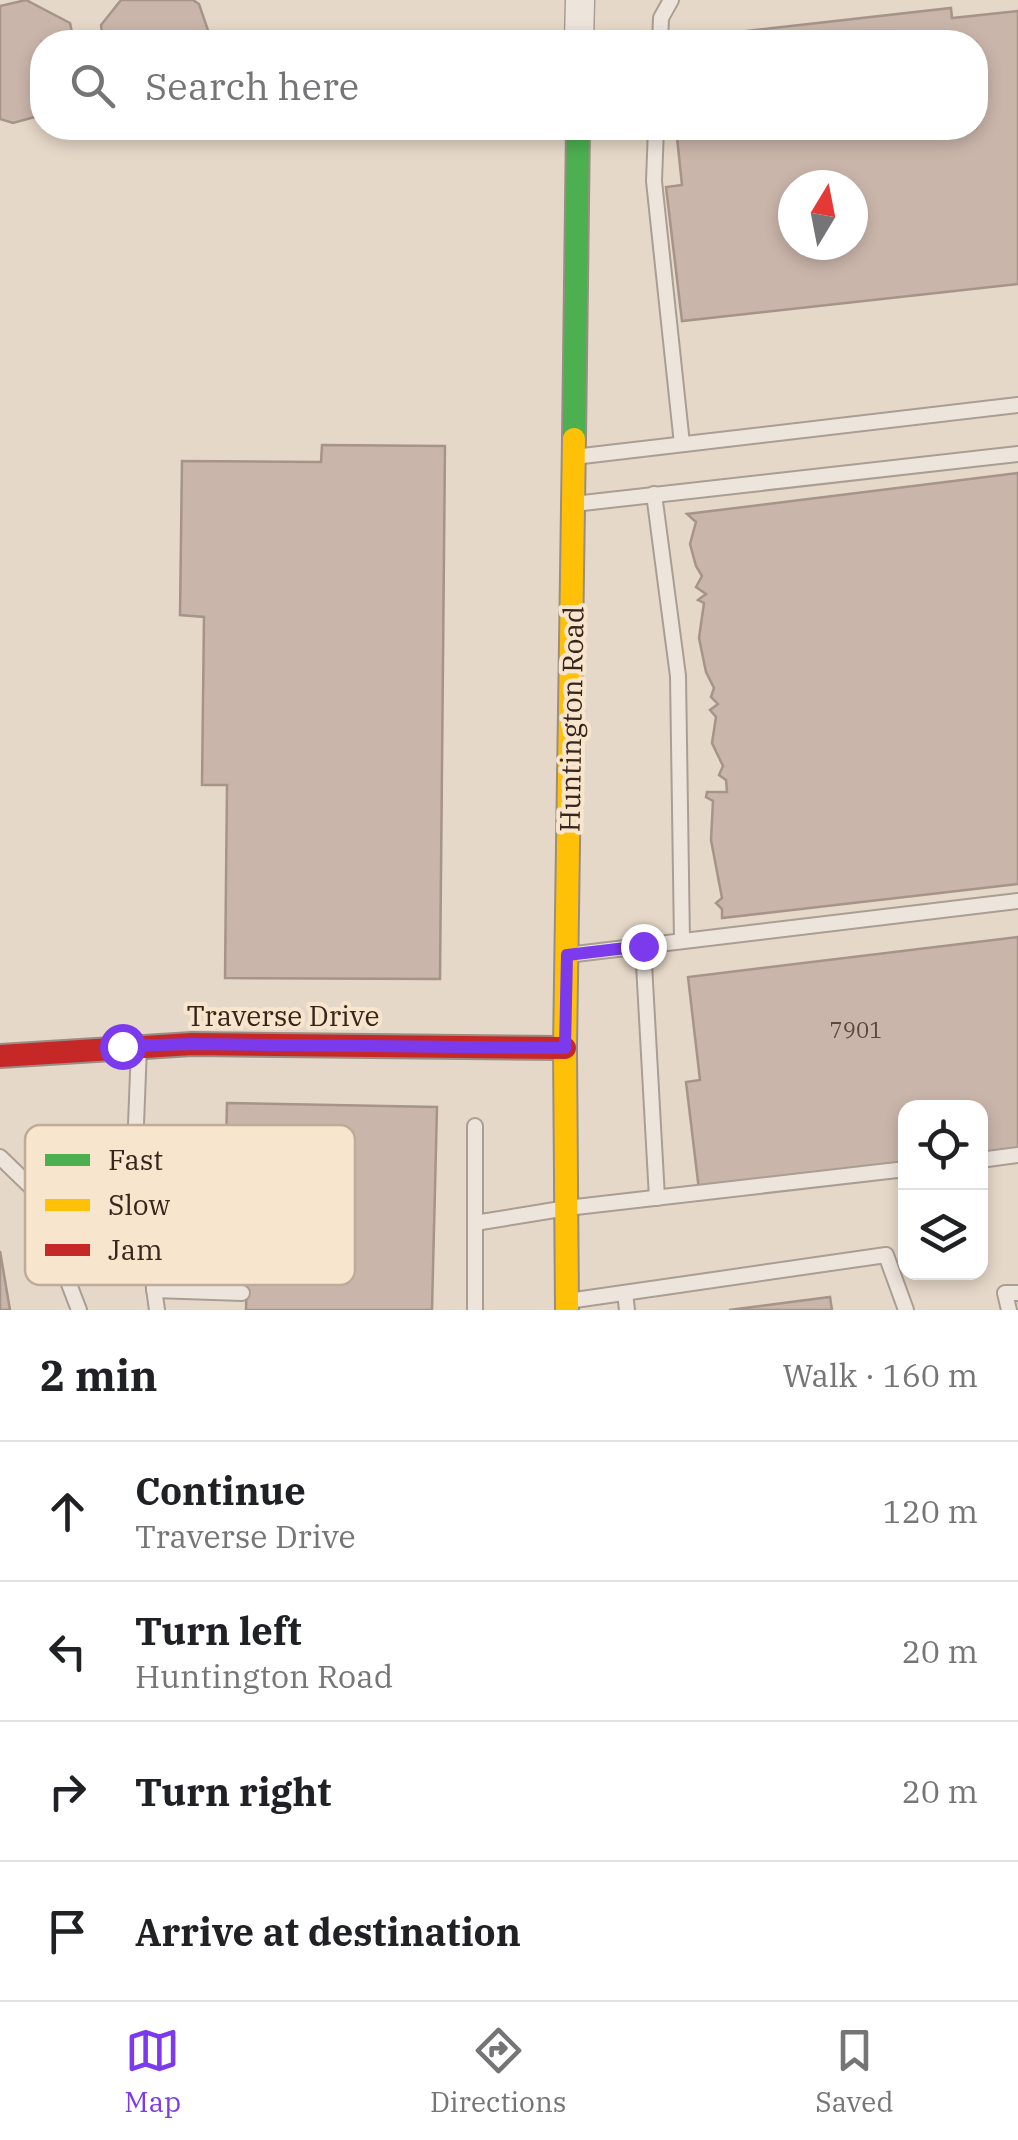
<!DOCTYPE html>
<meta charset="utf-8">
<style>
body{margin:0;font-family:"IBM Plex Serif",serif;background:#f6f6f6;color:#202124}
.controls{position:absolute;right:30px;bottom:30px;display:grid;overflow:hidden;border-radius:20px;box-shadow:0 5px 15px #0003}
.controls button{width:90px;height:90px;display:grid;place-items:center;padding:0;border:0;border-bottom:2px solid #e0e0e0;background:#fff;color:#202124;font:50px sans-serif}
.compass{position:absolute;left:778px;top:170px;width:90px;height:90px;border-radius:50%;background:#fff;box-shadow:0 5px 15px #0003;rotate:10deg}
.stop{position:absolute;width:30px;height:30px;margin:-22px;border:8px solid #7c3aed;border-radius:50%;background:#fff}
.stop.end{background:#7c3aed;border-color:#fff;box-shadow:0 2px 10px #0008}
.list{margin:0;padding:0;list-style:none}
h2{display:flex;justify-content:space-between;align-items:center;height:130px;margin:0;padding:0 40px;font-size:42px}
h2 small{font-size:32px;font-weight:400;color:#757577}
.list li{display:grid;grid-template-columns:65px 1fr auto;gap:30px;align-items:center;box-sizing:border-box;height:140px;padding:0 40px;border-top:2px solid #e0e0e0}
.list b{display:block;font-size:38px;white-space:nowrap}
.list p{margin:0;font-size:32px;white-space:nowrap;color:#757577}
.list em{font-size:32px;font-style:normal;color:#757577}
.icon{flex:none;width:55px;height:55px;fill:none;stroke:currentColor;stroke-width:2;stroke-linecap:round;stroke-linejoin:round}
.map{position:relative;flex:none;width:1018px;height:1310px;overflow:hidden}
.search{position:absolute;background:#fff;box-shadow:0 5px 15px #0003;left:30px;right:30px;top:30px;height:110px;display:flex;align-items:center;gap:25px;box-sizing:border-box;padding:0 35px;border-radius:40px;color:#757577;font-size:38px}
.sheet{height:690px;background:#fff}
nav{display:flex;justify-content:space-around;align-items:center;box-sizing:border-box;height:140px;border-top:2px solid #e0e0e0;background:#fff;font-size:28px;color:#757577}
nav a{display:grid;justify-items:center;gap:5px}
nav .on{color:#7c3aed}
.map>svg:first-child{display:block}
</style>
<div class="map">
<svg width="1018" height="1310" viewBox="0 0 1018 1310">
<rect width="100%" height="100%" fill="#e6d8c9"/>
<!-- building -->
<g fill="#cab5aa" stroke="#a69389" stroke-width="2.5" fill-rule="evenodd">
<polygon points="26,0 70,23 74,42 42,42 42,115 13,123 0,119 0,6"/>
<polygon points="121,0 193,0 199,4 212,42 103,42 101,25"/>
<path d="M951,8l1,10 66,-7v273l-336,37 -16,-134 16,-2 -6,-57h300v-86l-310,-2zM793,185h60v60h-60z"/>
<polygon points="322,445 445,446 440,979 225,978 227,785 202,785 204,617 180,615 182,461 321,462"/>
<polygon points="1018,473 1018,884 722,918 722,909 716,903 722,898 711,840 713,801 706,797 707,792 727,792 726,780 719,775 723,766 712,743 716,717 710,710 718,704 711,697 714,688 706,672 699,638 704,603 698,600 706,594 696,587 702,576 696,566 690,544 696,522 687,514"/>
<polygon points="1018,937 1018,1152 980,1157 980,1108 906,1108 906,1165 699,1190 686,1082 700,1080 688,977"/>
<polygon points="227,1103 437,1107 432,1310 246,1310 248,1220 224,1220"/>
<polygon points="0,1251 10,1310 0,1310"/>
<polygon points="830,1297 832,1310 729,1310"/>
</g>
<g fill="none" stroke-linecap="round" stroke-linejoin="round">
<!-- lane casing -->
<g stroke="#aa9d93" stroke-width="18">
<g id="lane">
<polyline points="660,42 661,18 671,0"/>
<polyline points="656,128 654,181 682,444"/>
<polyline points="574,457 1018,405"/>
<polyline points="654,494 678,676 682,941"/>
<polyline points="574,504 1018,454"/>
<polyline points="643,946 657,1198"/>
<polyline points="567,955 1018,901"/>
<polyline points="139,1047 135,1150 157,1310"/>
<polyline points="475,1126 475,1223 567,1208 906,1169"/>
<polyline points="0,1157 32,1188 79,1310"/>
<polyline points="980,1160 1018,1155"/>
<polyline points="139,1177 221,1182"/>
<polyline points="475,1223 475,1310"/>
<polyline points="154,1290 242,1293"/>
<polyline points="625,1293 627,1310"/>
<polyline points="568,1301 886,1255 906,1310"/>
<polyline points="1009,1310 1005,1293 1018,1293"/>
</g>
</g>
<!-- street casing -->
<g stroke="#aa9d93" stroke-width="31">
<polyline id="street" points="579,42 580,0"/>
</g>
<!-- fast casing -->
<g stroke="#9a8d83" stroke-width="26">
<polyline id="fast" points="574,439 578,128"/>
</g>
<!-- slow casing -->
<g stroke="#9a8d83" stroke-width="26">
<polyline id="slow" points="567,1310 565,1048 574,439"/>
</g>
<!-- jam casing -->
<g stroke="#9a8d83" stroke-width="26">
<polyline id="jam" points="0,1056 192,1044 565,1048"/>
</g>
<!-- lane -->
<use href="#lane" stroke="#ede5dc" stroke-width="14"/>
<!-- street -->
<use href="#street" stroke="#ede5dc" stroke-width="28"/>
<!-- fast -->
<use href="#fast" stroke="#4caf50" stroke-width="22"/>
<!-- slow -->
<use href="#slow" stroke="#ffc107" stroke-width="22"/>
<!-- jam -->
<use href="#jam" stroke="#c62828" stroke-width="22"/>
</g>
<g fill="none" stroke-linecap="round" stroke-linejoin="round">
<!-- route -->
<polyline stroke="#7c3aed" stroke-width="12" points="122,1046 192,1044 565,1048 567,955 643,946"/>
</g>
<g text-anchor="middle" dominant-baseline="central" stroke-width="8" stroke-linejoin="round" paint-order="stroke">
<!-- number labels -->
<g font-size="22" fill="#5d483f">
<text x="856" y="1029">7901</text>
</g>
<!-- street labels -->
<g font-size="28" fill="#39241b" stroke="#f8e5cd">
<text transform="translate(571 719) rotate(-89)">Huntington Road</text>
<text x="283" y="1015">Traverse Drive</text>
</g>
</g>
<!-- legend -->
<rect x="25" y="1125" width="330" height="160" rx="15" fill="#f8e5cd" stroke="#bfab98" stroke-width="2.5"/>
<rect x="45" y="1154" width="45" height="12" fill="#4caf50"/>
<rect x="45" y="1199" width="45" height="12" fill="#ffc107"/>
<rect x="45" y="1244" width="45" height="12" fill="#c62828"/>
<g font-size="28" fill="#39241b">
<text x="108" y="1170">Fast</text>
<text x="108" y="1215">Slow</text>
<text x="108" y="1260">Jam</text>
</g>
</svg>
<div class="controls">
<button><svg class="icon" aria-label="locate" viewBox="0 0 24 24"><circle cx="12" cy="12" r="6"/><path d="M12 2v4M12 18v4M2 12h4M18 12h4"/></svg></button>
<button><svg class="icon" aria-label="layers" viewBox="0 0 24 24"><path d="M12 4l9 5-9 5-9-5zM3 14l9 5 9-5"/></svg></button>
</div>
<svg class="compass" viewBox="-18 -18 36 36"><path d="M0-13l5 13h-10z" fill="#e53935"/><path d="M0 13l5-13h-10z" fill="#757577"/></svg>
<div class="stop" style="left:122px;top:1046px"></div>
<div class="stop end" style="left:643px;top:946px"></div>
<div class="search"><svg class="icon" aria-label="search" viewBox="0 0 24 24"><circle cx="10" cy="10" r="6"/><path d="M15 15l6 6"/></svg>Search here</div>
</div>
<section class="sheet">
<h2>2 min<small>Walk · 160 m</small></h2>
<ul class="list">
<li><svg class="icon" aria-label="ahead" viewBox="0 0 24 24"><path d="M12 20V5M6 11l6-6 6 6"/></svg><div><b>Continue</b><p>Traverse Drive</p></div><em>120 m</em></li>
<li><svg class="icon" aria-label="left" viewBox="0 0 24 24"><path d="M17 20v-9H6M10 6l-5 5 5 5"/></svg><div><b>Turn left</b><p>Huntington Road</p></div><em>20 m</em></li>
<li><svg class="icon" aria-label="right" viewBox="0 0 24 24"><path d="M7 20v-9h11M14 6l5 5-5 5"/></svg><div><b>Turn right</b></div><em>20 m</em></li>
<li><svg class="icon" aria-label="arrive" viewBox="0 0 24 24"><path d="M6 21V4h12l-3 4 3 4H6"/></svg><div><b>Arrive at destination</b></div></li>
</ul>
</section>
<nav>
<a class="on"><svg class="icon" aria-label="map" viewBox="0 0 24 24"><path d="M3 6l6-2 6 2 6-2v14l-6 2-6-2-6 2zM9 4v14M15 6v14"/></svg>Map</a>
<a><svg class="icon" aria-label="directions" viewBox="0 0 24 24"><path d="M12 3l9 9-9 9-9-9zM9 14v-3h6M13 9l2 2-2 2"/></svg>Directions</a>
<a><svg class="icon" aria-label="saved" viewBox="0 0 24 24"><path d="M7 4h10v16l-5-4-5 4z"/></svg>Saved</a>
</nav>
